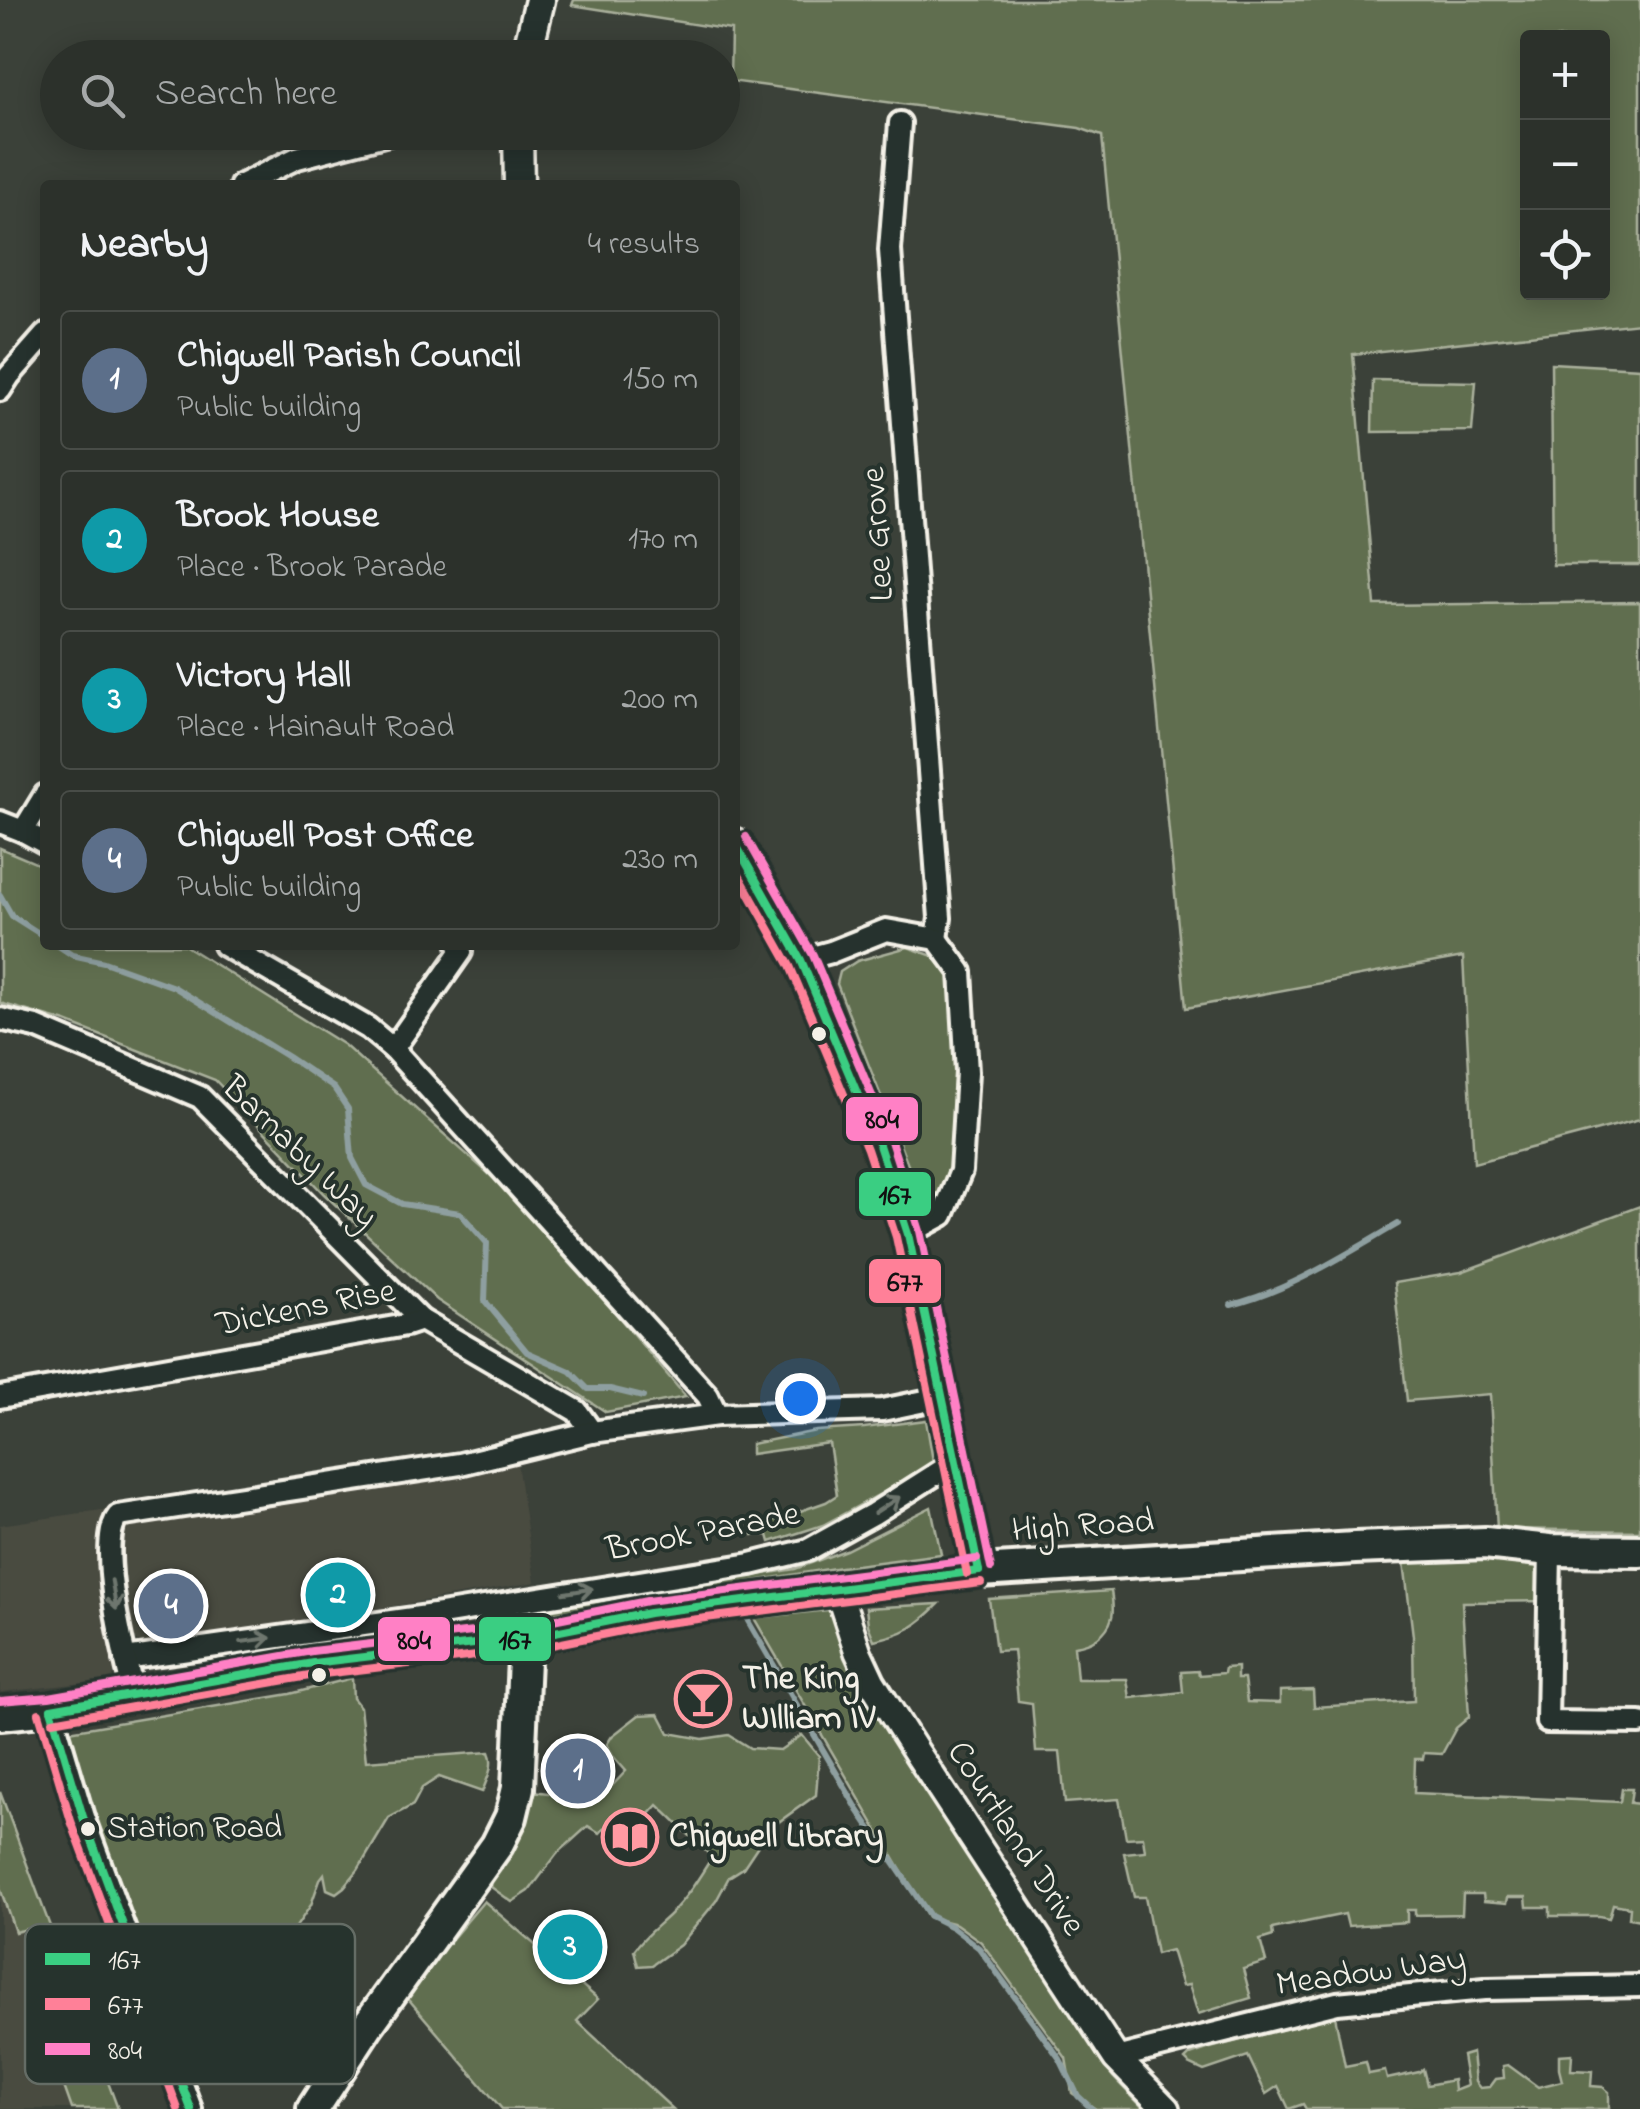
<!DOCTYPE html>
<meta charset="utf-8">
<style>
body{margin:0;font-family:"Indie Flower",sans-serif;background:#343933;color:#f1f3f6}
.controls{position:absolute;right:30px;top:30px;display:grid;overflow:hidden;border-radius:10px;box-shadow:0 5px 25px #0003}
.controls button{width:90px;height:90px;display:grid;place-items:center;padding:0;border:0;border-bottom:2px solid #484c47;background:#2c312b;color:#f1f3f6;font:50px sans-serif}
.you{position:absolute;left:800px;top:1398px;width:35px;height:35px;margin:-25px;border:8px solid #fff;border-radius:50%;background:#1a73e8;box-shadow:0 0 0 15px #1a73e833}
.badge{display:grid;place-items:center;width:65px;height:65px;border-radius:50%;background:#8bbbb9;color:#fff;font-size:32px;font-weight:700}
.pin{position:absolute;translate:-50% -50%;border:5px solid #fff;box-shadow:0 2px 10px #0006}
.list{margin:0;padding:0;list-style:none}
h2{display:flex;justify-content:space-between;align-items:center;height:130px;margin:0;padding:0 40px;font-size:42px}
h2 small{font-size:32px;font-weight:400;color:#a6a9a9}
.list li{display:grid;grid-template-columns:65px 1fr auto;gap:30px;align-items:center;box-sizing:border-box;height:140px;margin:0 20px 20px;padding:0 20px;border:2px solid #484c47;border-radius:10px}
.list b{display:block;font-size:38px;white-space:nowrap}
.list p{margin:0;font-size:32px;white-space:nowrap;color:#a6a9a9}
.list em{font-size:32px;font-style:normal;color:#a6a9a9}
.icon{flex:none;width:55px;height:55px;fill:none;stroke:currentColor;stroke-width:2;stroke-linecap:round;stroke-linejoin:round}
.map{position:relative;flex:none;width:1640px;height:2109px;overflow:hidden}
.search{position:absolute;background:#2c312b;box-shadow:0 5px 25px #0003;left:40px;top:40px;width:700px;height:110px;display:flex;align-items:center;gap:25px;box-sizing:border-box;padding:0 35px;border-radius:55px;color:#a6a9a9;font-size:38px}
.panel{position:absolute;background:#2c312b;box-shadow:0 5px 25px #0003;left:40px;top:180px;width:700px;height:770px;border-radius:10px}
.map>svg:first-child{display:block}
</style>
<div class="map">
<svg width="1640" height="2109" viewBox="0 0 1640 2109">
<rect width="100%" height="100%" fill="#3b4139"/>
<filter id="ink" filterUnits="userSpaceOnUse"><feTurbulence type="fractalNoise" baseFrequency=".01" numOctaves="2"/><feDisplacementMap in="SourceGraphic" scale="20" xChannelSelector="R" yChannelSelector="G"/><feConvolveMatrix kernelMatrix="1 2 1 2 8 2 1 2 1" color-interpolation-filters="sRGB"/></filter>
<g filter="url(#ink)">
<!-- built -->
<g fill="#4a4b41">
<polygon points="517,1463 535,1582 146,1648 125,1631 112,1680 0,1692 0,1525 108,1509 120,1531 131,1518"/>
<polygon points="0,1792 99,2060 118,2109 0,2109"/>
</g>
<!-- green -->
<g fill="#616e4f" stroke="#aab09c" stroke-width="2.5" fill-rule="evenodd">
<path d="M574,0h1066v323l-287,31 22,251 265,-3v517l-166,44 -11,-206 -277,51 -84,-872 -23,-8 -349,-47 1,-51 -159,-25zM1528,38h74v254h-74z"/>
<polygon points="1551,363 1640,368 1640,565 1553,565"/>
<polygon points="1373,380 1476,382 1472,431 1372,432"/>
<polygon points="0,848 45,867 45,945 184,945 344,1045 527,1208 686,1397 606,1412 437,1300 324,1194 215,1080 66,1022 0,1003"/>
<polygon points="908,947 933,956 950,977 959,1067 955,1167 940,1204 924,1206 837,984 840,972 857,961"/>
<polygon points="1640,1206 1640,1531 1497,1529 1490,1394 1407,1401 1394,1283 1461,1272"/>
<polygon points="926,1420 933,1461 928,1468 823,1525 770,1542 768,1535 753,1535 749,1529 826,1502 837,1495 829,1443 751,1454 751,1444 816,1431 864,1428"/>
<polygon points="931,1507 941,1554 841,1567 483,1624 478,1620 795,1569 846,1550"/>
<path d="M1550,1555l-1,46 -87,1 7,115 -13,11 -14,26 -18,-1 -1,6h-8l-1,34 206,9 2,-13h10l-2,14 10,1v116l-11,-2 1,-11 -17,-3 -4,14 -10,-2h-49v-9h-23l-1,-10h-18l-1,6 -23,-2 -1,-7h-20l-1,20 -47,1v-5h-8v12l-59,4 -3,-12 -73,15 1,7 -13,4 6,22 -23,7 8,29 -53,16 -9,-29 -7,1 -11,-36 -15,4 -11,-57h-11l-10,-44 21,-2 -2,-14 -17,1 -7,-39 -54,4 -5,-51h-24l-4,-49 -14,-2 -5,-51 -17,1 -7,-52 122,-8c1,7 3,18 1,26 -5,18 -21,27 -38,29l3,33h50l3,19 53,-6 -2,-20 17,-1 1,4 25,-2 1,-5 12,-1v12h7l3,23 33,1v-12l33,-1 1,17 100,-6 -1,-65 -9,-74z"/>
<path d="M939,1604c-22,22 -34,30 -65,36l-6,-15 -2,-17z"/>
<polygon points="838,1609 851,1668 1113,2077 1144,2109 1096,2109 1072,2093 1066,2058 981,1942 956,1924 928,1917 754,1618"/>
<path d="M352,1678l1,20 7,9 6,54 123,-9c6,13 -2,27 -7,40l-43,-15 -17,11 -9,17 -24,13 -31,52 -14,17 -8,6 -9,-4 -3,-15 -4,5 -9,26 -125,184 -129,-356 233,-39z"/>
<path d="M659,1714l10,19 34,6 26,-4 21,13 30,2 22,-15 17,21 -3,39 -47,34 -26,39 -14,9 -13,24 -36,44 -28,20 -14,1 -4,-16c12,-16 20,-21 34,-34 18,-17 31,-38 44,-59l-54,-52 -20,22 -18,-16 -20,22 -12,-7 -31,28 -28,37 -17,11 -21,-15 2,-11 34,-58 5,-27 16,2 61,-4 17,-18 -14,-16 -5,-11 5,-8 27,-21z"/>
<polygon points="0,1792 118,2109 72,2109 61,2078 40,2031 59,2023 27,1929 15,1932 0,1888"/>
<polygon points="484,1901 598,1999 577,2021 673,2109 502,2109 405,1995"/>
<polygon points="1335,2016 1345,2066 1366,2062 1369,2074 1385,2071 1387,2079 1419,2072 1423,2069 1427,2085 1453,2080 1454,2091 1467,2086 1462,2056 1472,2053 1475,2082 1480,2088 1490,2087 1496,2079 1504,2078 1503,2066 1508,2065 1538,2087 1562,2081 1559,2069 1559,2055 1572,2054 1571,2070 1592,2071 1591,2086 1603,2087 1609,2092 1609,2109 1306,2109 1303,2104 1289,2109 1278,2086 1266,2094 1248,2056 1204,2071 1189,2064 1185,2060 1190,2055 1210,2048"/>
</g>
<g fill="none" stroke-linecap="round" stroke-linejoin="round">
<!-- stream -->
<g stroke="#8e9fa0" stroke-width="6">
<polyline points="0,895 12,916 45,937"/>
<polyline points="57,945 72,955 104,962 174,987 288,1057 334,1088 348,1109 352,1158 366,1185 402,1204 460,1213 487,1243 485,1301 527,1352 570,1371 588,1389 610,1389 643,1397"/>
<path d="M1231,1305c58,-14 115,-51 167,-81"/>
<polyline points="748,1621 858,1810 930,1916 952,1927 979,1948 1060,2059 1078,2096 1092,2109"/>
</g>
<!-- minor casing -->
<g stroke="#f4f1e8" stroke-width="28">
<g id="minor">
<polyline points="900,123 890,250 940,918 937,939"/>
<polyline points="241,185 297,158 396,132"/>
<polyline points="0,390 9,376 45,335"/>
<polyline points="0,822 23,831 45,843"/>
<polyline points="23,831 45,795"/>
<polyline points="224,945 368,1028 393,1049 708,1396 717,1415"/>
<polyline points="801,960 831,952 886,930 937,939 961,972 967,1072 961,1171 943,1215 908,1234"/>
<polyline points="0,1019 36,1027 200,1097 421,1320"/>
<polyline points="393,1049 461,952 459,945"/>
<polyline points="0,1397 406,1325 421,1320 577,1411 592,1432"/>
<polyline points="1550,1550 1547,1722 1640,1723"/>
<polyline points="125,1659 441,1614 751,1564 808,1550 873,1514 958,1460"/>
<path d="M134,1695c-9,-36 -38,-152 -16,-179l342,-52 132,-32 125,-17 165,-5 62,-13"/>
<polyline points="51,1709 83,1817 191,2109"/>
<polyline points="1116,2058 1337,2003 1485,1989 1640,1986"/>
</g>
</g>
<!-- tertiary casing -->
<g stroke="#f4f1e8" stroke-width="32">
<polyline id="tertiary" points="837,1588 858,1652 872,1682 917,1753 1116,2058 1166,2109"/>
</g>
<!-- secondary casing -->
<g stroke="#f4f1e8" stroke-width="35">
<g id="secondary">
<polyline points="526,58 540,0"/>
<polyline points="518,132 519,185"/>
<polyline points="735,843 801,960 879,1145 908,1234 979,1571"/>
</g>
</g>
<!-- primary casing -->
<g stroke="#f4f1e8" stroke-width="38">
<g id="primary">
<polyline points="0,1714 51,1709 313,1663 525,1638 649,1613 979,1571 1355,1548 1485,1543 1550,1550 1640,1551"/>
<polyline points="313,2109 367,2026 497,1845 511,1817 518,1788 525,1638"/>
</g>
</g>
<!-- minor -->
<use href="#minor" stroke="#26332d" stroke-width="20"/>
<!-- tertiary -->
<use href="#tertiary" stroke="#26332d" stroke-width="25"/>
<!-- secondary -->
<use href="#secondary" stroke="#26332d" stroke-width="28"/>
<!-- primary -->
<use href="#primary" stroke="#26332d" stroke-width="30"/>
<!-- bus-1 casing -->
<g stroke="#26332d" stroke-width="15">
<g id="bus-1">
<polyline points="735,843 801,960 879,1145 908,1234 979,1571"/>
<polyline points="51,1709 313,1663 525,1638 649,1613 979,1571"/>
<polyline points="51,1709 83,1817 191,2109"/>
</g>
</g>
<!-- bus-2 casing -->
<g stroke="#26332d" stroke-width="15">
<g id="bus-2">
<polyline points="735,868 790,966 867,1149 896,1237 967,1574"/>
<polyline points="39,1713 71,1821 178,2109"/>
<polyline points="53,1721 315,1675 527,1650 651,1625 981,1583"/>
</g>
</g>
<!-- bus-3 casing -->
<g stroke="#26332d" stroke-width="15">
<g id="bus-3">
<polyline points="746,837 813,955 891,1141 920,1231 991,1568"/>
<polyline points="0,1701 49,1697 312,1651 523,1626 647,1601 977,1559"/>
</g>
</g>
<!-- bus-1 -->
<use href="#bus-1" stroke="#3ace82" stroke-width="8"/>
<!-- bus-2 -->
<use href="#bus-2" stroke="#ff8098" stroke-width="8"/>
<!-- bus-3 -->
<use href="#bus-3" stroke="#ff80c5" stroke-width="8"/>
</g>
<!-- one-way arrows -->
<defs><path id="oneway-shaft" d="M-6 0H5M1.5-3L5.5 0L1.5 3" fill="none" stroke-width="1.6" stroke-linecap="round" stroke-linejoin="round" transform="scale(2.5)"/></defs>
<g stroke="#6e766e">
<use href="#oneway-shaft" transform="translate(887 1505) rotate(-33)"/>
<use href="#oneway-shaft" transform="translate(578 1591) rotate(-9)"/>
<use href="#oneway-shaft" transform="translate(114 1595) rotate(81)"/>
<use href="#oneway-shaft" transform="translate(256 1640) rotate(-8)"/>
</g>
</g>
<!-- icons -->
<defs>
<g id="bar-ring" transform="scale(2.875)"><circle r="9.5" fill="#26332d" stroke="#ff9aa2" stroke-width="1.5"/><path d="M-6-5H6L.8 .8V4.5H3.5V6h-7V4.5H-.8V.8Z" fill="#ff9aa2"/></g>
<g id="library-ring" transform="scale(2.875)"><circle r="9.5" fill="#26332d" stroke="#ff9aa2" stroke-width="1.5"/><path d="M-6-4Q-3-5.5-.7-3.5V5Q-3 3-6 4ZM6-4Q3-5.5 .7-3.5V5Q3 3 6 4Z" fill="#ff9aa2"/></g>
</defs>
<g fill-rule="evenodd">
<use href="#bar-ring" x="703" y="1699"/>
<use href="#library-ring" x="630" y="1837"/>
</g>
<!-- markers -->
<g fill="#f4f1e8" stroke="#26332d" stroke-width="4">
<circle cx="819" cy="1034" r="9"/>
<circle cx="319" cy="1675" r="9"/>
<circle cx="88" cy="1829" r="9"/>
</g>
<g text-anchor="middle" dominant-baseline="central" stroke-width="8" stroke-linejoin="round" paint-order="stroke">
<!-- bus labels -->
<g font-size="32" fill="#f4f1e8" stroke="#26332d" text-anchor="start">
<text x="107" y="1829">Station Road</text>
</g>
<!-- street labels -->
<g font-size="35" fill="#f4f1e8" stroke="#26332d">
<text transform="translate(879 534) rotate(-94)">Lee Grove</text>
<text transform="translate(299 1153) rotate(44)">Barnaby Way</text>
<text transform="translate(306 1309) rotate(-11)">Dickens Rise</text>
<text transform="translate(1083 1527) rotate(-4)">High Road</text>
<text transform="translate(703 1533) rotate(-11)">Brook Parade</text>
<text transform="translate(1015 1839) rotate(57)">Courtland Drive</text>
<text transform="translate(1371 1973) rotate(-8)">Meadow Way</text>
</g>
<!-- poi labels -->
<g font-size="35" font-weight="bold" fill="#f4f1e8" stroke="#26332d" text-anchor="start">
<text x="742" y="1679">The King<tspan x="742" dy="40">WIlliam IV</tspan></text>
<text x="669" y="1837">Chigwell Library</text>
</g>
</g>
<!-- legend -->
<rect x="25" y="1924" width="330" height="160" rx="15" fill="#26332d" stroke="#646c65" stroke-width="2.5"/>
<rect x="45" y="1953" width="45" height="12" fill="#3ace82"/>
<rect x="45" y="1998" width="45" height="12" fill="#ff8098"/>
<rect x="45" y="2043" width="45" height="12" fill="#ff80c5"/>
<g font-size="28" fill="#f4f1e8">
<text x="108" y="1969">167</text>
<text x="108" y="2014">677</text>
<text x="108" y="2059">804</text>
</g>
<g stroke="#26332d" stroke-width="4">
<rect x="844" y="1095" width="76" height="48" rx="10" fill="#ff80c5"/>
<rect x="857" y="1170" width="76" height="48" rx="10" fill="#3ace82"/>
<rect x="867" y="1257" width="76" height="48" rx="10" fill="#ff8098"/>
<rect x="376" y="1615" width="76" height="48" rx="10" fill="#ff80c5"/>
<rect x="477" y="1615" width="76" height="48" rx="10" fill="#3ace82"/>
</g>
<g font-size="28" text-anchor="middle" font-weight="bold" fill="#111">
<text x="882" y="1128">804</text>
<text x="895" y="1204">167</text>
<text x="905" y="1291">677</text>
<text x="414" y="1649">804</text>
<text x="515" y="1649">167</text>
</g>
</svg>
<div class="controls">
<button>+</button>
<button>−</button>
<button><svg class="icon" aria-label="locate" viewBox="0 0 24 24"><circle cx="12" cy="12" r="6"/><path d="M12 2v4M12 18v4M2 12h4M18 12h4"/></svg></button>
</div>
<div class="you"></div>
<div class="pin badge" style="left:578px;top:1771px;background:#5c6f8a">1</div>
<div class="pin badge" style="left:338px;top:1595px;background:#0f9aa8">2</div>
<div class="pin badge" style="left:570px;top:1947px;background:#0f9aa8">3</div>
<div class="pin badge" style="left:171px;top:1606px;background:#5c6f8a">4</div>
<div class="search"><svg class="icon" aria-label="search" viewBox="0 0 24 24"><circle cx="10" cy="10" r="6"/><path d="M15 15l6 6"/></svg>Search here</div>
<section class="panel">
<h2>Nearby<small>4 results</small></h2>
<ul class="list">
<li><span class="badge" style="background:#5c6f8a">1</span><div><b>Chigwell Parish Council</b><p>Public building</p></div><em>150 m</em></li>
<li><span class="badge" style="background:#0f9aa8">2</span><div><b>Brook House</b><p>Place · Brook Parade</p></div><em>170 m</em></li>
<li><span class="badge" style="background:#0f9aa8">3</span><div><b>Victory Hall</b><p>Place · Hainault Road</p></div><em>200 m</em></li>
<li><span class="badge" style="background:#5c6f8a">4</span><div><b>Chigwell Post Office</b><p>Public building</p></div><em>230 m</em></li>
</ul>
</section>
</div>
